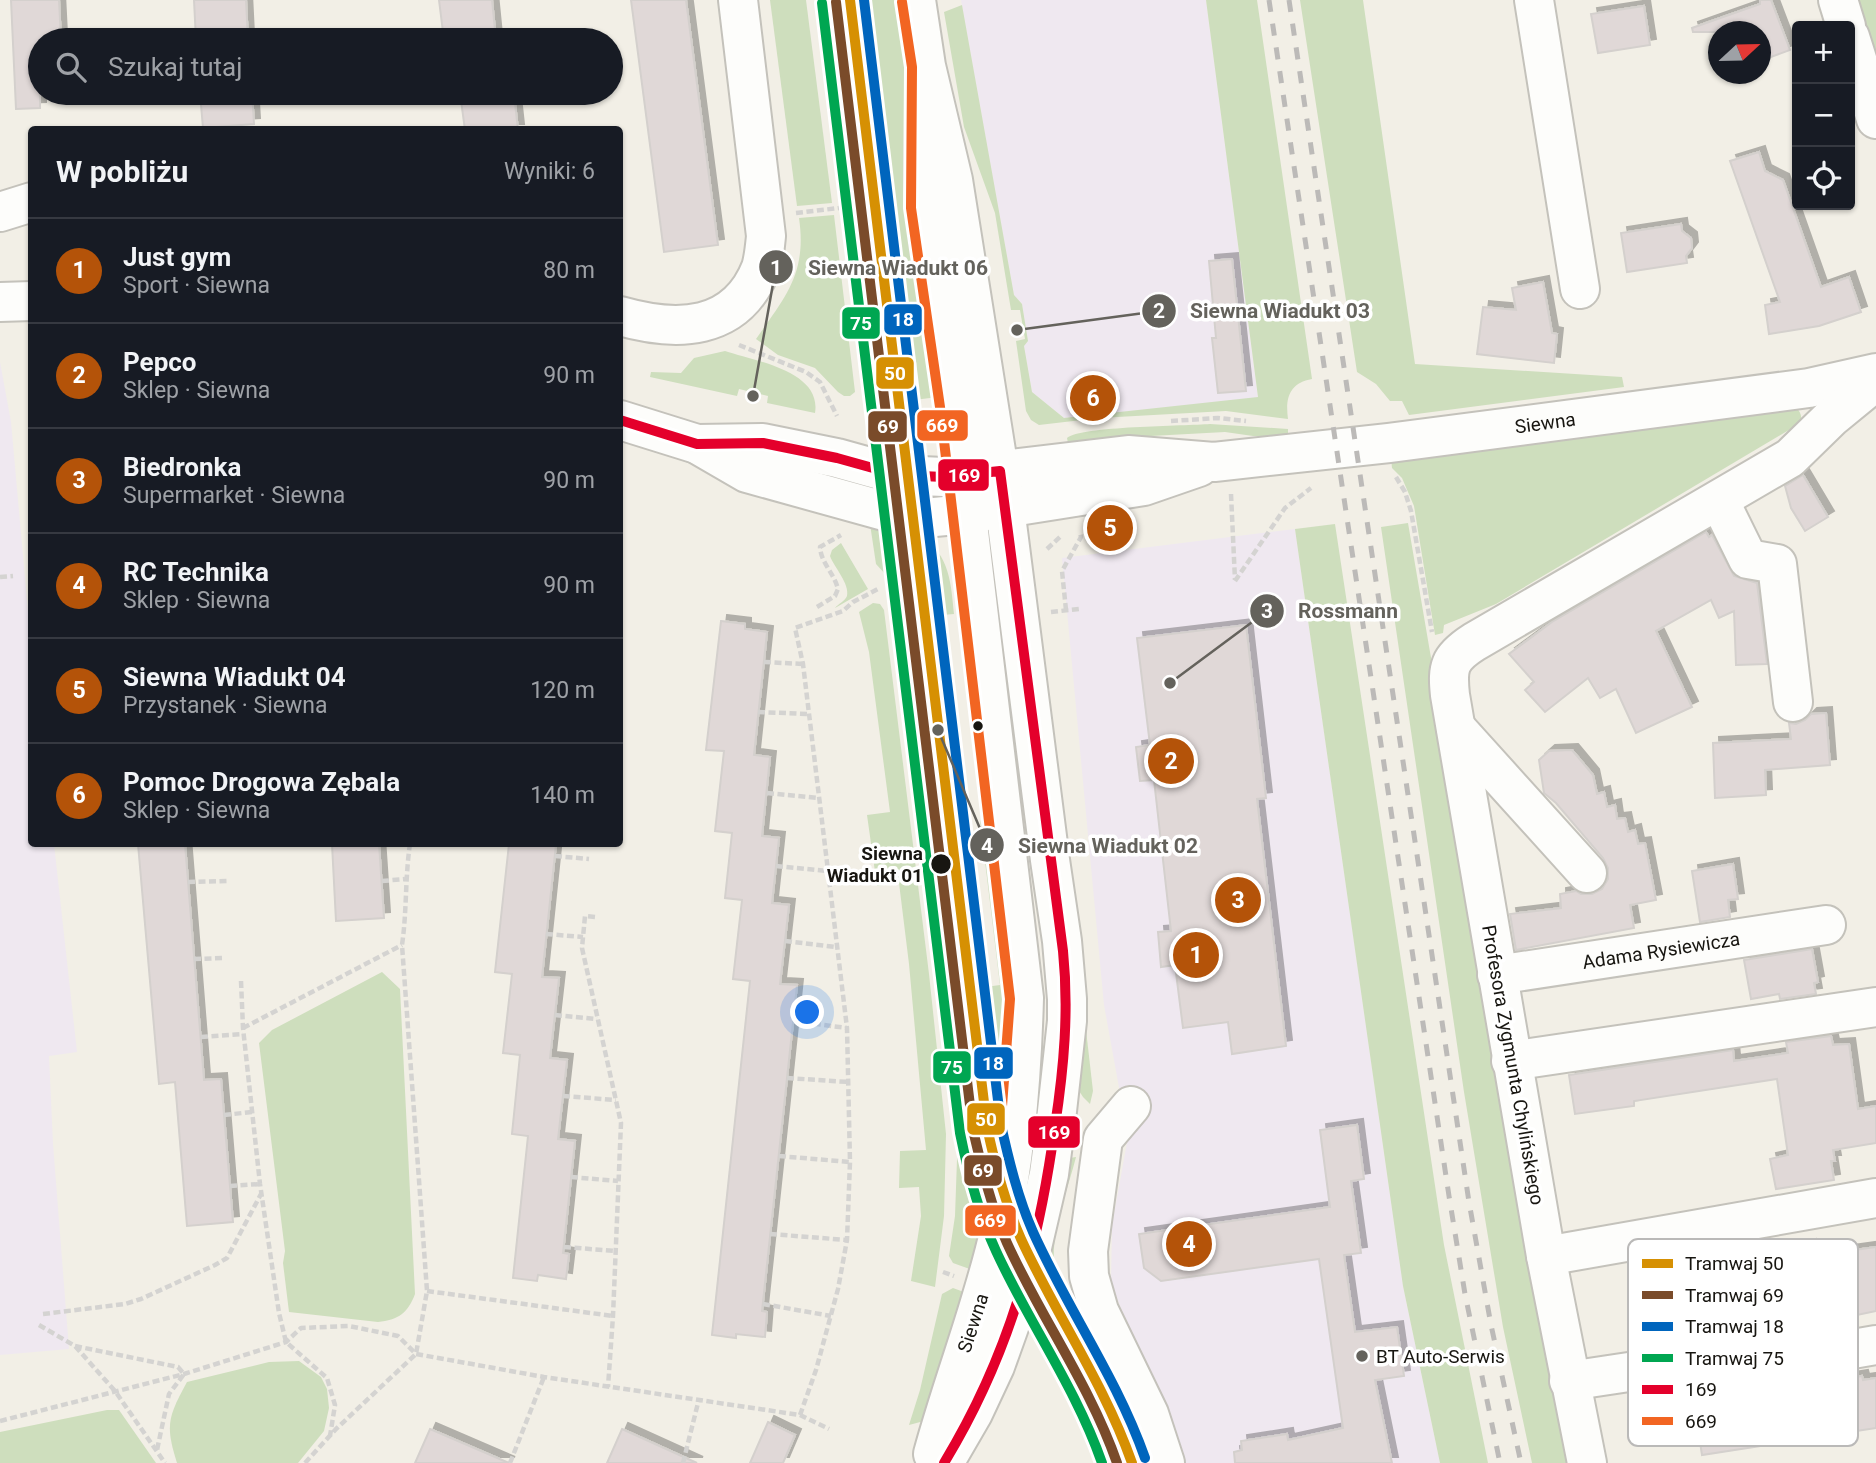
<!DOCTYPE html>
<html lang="pl">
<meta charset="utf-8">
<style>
body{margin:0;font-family:Roboto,sans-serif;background:#242831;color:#f1f3f6}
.controls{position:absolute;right:21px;top:21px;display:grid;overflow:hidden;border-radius:7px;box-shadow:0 2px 5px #0004}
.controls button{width:63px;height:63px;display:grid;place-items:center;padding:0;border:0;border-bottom:2px solid #363941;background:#171b24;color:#f1f3f6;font:35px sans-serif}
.compass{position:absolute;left:1708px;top:21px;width:63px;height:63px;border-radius:50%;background:#171b24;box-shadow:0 2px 5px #0004;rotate:68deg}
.you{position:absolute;left:808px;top:1013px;width:24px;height:24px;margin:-18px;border:5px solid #fff;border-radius:50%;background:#1a73e8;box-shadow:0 0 0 10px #1a73e833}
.badge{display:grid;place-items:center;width:46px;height:46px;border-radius:50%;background:#b45309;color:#fff;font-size:23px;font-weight:700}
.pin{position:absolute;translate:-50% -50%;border:4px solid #fff;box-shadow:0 2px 7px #0006}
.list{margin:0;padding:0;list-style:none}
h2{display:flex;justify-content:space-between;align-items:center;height:91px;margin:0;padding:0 28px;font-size:30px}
h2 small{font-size:23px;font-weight:400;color:#9ea1a6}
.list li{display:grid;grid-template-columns:46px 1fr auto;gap:21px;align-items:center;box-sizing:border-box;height:105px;padding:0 28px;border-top:2px solid #363941}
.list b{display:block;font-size:26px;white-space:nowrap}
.list p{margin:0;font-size:23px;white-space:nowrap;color:#9ea1a6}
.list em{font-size:23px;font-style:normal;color:#9ea1a6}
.icon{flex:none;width:38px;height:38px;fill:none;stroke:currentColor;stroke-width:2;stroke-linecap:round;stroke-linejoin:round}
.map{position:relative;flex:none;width:1876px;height:1463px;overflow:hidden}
.search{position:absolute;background:#171b24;box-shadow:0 2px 5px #0004;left:28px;top:28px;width:595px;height:77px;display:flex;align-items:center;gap:18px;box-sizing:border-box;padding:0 24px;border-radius:38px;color:#9ea1a6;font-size:26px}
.panel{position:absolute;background:#171b24;box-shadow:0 2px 5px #0004;left:28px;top:126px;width:595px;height:721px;border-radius:7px}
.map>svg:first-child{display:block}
</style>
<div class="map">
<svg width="1876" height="1463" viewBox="0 0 1876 1463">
<defs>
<filter id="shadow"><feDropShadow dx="6" dy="-6" stdDeviation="0" flood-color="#0004"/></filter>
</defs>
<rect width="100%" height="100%" fill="#f2efe6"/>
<!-- commercial -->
<g fill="#efe8f0">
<polygon points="961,0 1206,0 1258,398 1064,418 1032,392 1024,346 1028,341 1022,304 1014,295"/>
<polygon points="0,362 11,422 31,645 32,844 54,844 77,1052 49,1056 53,1144 69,1349 0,1355"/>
<polygon points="1295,529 1403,1286 1440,1463 1179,1463 1111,1282 1112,1225 1128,1137 1104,1005 1062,558"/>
</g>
<!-- green -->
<g fill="#cedebd">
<polygon points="770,0 806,0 832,203 797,206"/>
<polygon points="819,0 823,0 872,406 869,405"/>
<polygon points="857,0 901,0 910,66 908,196 938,397 906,401"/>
<path d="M1206,0h51l55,379c-22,4 -27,18 -24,40l-62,-8 -127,7 -60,7 -8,-5 -5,-9 -10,-70 9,-2 -5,-29h-9l-16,-97 -31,-86 -20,-115 18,-7 52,290 8,9 6,37 -4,5 8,46 32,26 194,-21z"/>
<polygon points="1300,0 1363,0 1415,364 1622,377 1624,387 1409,415 1402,401 1390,401 1376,384 1357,372"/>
<polygon points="1853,0 1876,0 1876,69"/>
<path d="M834,215l21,177 -5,4h-6l-6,-4 -23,-24 -37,-13 -22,-16c30,-43 51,-66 43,-121z"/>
<path d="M725,351c30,10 97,20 90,62l-48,-10 1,-7 -29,-7 -2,7 -87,-19 1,-5 30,1 13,-15z"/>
<path d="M1796,407c5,6 7,10 3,17l-303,180 -52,21 -1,8 -8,2 -21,-129 -12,-28 -10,-10 -1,-10z"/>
<path d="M1210,424l78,5v7h-35l-28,-4 -111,6 -46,5 -1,-5c13,-12 119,-12 143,-14z"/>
<polygon points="1408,523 1430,652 1579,1463 1532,1463 1503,1327 1464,1092 1381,527"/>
<polygon points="870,524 889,528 896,586 876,564"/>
<polygon points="1335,524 1444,1245 1488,1463 1440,1463 1403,1286 1295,529"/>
<path d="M921,537c29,17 30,47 33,77l-23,2z"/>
<path d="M841,543l27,46 -33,19c3,-4 10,-7 12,-12 3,-12 -13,-29 -17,-40l2,-6z"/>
<polygon points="873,603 880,604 884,610 929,974 946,1134 944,1216 935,1287 911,1281 921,1216 919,1187 899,1188 900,1151 926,1150 909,964 899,883 877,886 867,815 890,812 869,652 859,612"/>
<polygon points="980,820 995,868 1011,1002 1000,1150 978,988 1000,985"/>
<polygon points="1076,943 1093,1091 1090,1104 1083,1097 1076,1086"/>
<path d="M382,972l18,17 15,305c-7,19 -17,26 -37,28l-89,-10 -6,-49 2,-12 -26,-208 13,-13z"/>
<polygon points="941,992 943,992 963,1144 978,1198 989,1226 978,1272 953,1263 949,1256 955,1216 958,1131"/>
<path d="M1076,1157c-8,32 -27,80 -21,112 2,11 8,21 13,30l-4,6 -16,-38 -2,-11 24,-98z"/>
<polygon points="953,1288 972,1295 924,1421 909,1425 920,1390 942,1294"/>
<path d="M299,1361l22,16 6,12 2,19 -5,23 -26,32h-121c-12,-38 -9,-46 10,-81l82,-20z"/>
<polygon points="107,1410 119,1410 156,1463 0,1463 0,1432"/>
</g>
<!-- building -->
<g fill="#e0d8d7" stroke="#d4d0cd" stroke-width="2" filter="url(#shadow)">
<polygon points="11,0 59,0 61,40 40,40 40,108 16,109"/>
<polygon points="194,0 246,0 248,40 196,40"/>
<polygon points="439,0 492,0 496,40 444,40"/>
<polygon points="631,0 686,0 718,245 664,252"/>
<polygon points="1760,0 1771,0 1790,50 1760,61 1760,32 1693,32 1692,28 1760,4"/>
<polygon points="1644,6 1650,45 1598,53 1591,14"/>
<polygon points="200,93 252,93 254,124 203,128"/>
<polygon points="460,93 503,93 504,104 515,103 518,130 465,130"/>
<polygon points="1759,152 1765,171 1783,180 1821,287 1849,277 1861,312 1819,326 1769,334 1765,305 1780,302 1730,161"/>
<polygon points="1681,224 1682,231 1691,238 1692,248 1686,256 1687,263 1627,272 1621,233"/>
<polygon points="1232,259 1246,391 1218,393 1212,338 1216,338 1209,261"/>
<polygon points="1543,282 1552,333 1557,334 1554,363 1477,354 1483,307 1516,310 1512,288"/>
<polygon points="1803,475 1828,517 1805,531 1791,508 1785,486"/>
<polygon points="1706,532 1709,537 1712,535 1734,576 1757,583 1767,664 1736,665 1734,611 1719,618 1711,600 1656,631 1692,707 1636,733 1616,689 1600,698 1588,678 1545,712 1525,690 1534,682 1509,654 1552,622"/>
<polygon points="721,621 745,624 745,629 767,632 754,755 770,757 762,836 779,838 772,903 789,905 780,984 797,985 762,1311 767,1312 765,1337 736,1334 736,1338 712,1335 750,981 733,979 742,900 725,898 732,833 715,831 724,751 706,750"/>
<polygon points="1246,625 1266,798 1257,799 1286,1046 1232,1054 1228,1022 1183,1028 1175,965 1161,967 1158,932 1171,931 1154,780 1140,781 1136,747 1150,745 1137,638"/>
<polygon points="1826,713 1830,765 1765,770 1766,795 1715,798 1713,743 1791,739 1789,723 1796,724 1805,720 1811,714"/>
<polygon points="1572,750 1593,775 1597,794 1604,792 1607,807 1615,805 1617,819 1625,818 1628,832 1635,830 1638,844 1645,843 1656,900 1630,905 1634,928 1516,950 1510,914 1561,908 1560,894 1576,891 1581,894 1592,894 1602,889 1608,879 1608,868 1603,858 1556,803 1544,793 1539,760 1549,751"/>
<polygon points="138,844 185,844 204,1080 221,1079 233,1222 187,1226 175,1082 159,1084"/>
<polygon points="332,844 379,844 384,918 336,921"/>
<polygon points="509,844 556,844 542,977 559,978 550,1058 567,1060 558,1139 575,1141 563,1253 569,1254 566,1279 538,1275 537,1281 513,1278 528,1136 512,1134 520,1055 503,1053 512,974 495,972"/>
<polygon points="1733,864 1738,899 1728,900 1730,917 1700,922 1692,871"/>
<polygon points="1812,949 1818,982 1814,983 1816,994 1780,999 1779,994 1751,999 1744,960"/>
<polygon points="1831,1036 1833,1045 1849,1044 1858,1109 1876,1106 1876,1143 1833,1150 1835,1161 1831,1161 1834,1180 1776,1189 1770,1159 1788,1155 1777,1079 1634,1101 1634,1106 1575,1114 1569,1075 1733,1050 1734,1061 1788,1053 1786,1042"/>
<polygon points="1357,1125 1364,1179 1351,1181 1361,1253 1344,1255 1355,1332 1397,1327 1404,1376 1375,1380 1392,1463 1235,1463 1234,1452 1242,1450 1241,1441 1287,1434 1288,1440 1343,1428 1319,1259 1161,1281 1144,1268 1139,1234 1330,1207 1320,1130"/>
<polygon points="1810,1245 1812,1256 1876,1247 1876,1311 1776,1332 1768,1296 1722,1305 1726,1331 1663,1340 1662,1337 1648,1339 1640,1291 1764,1273 1760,1255"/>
<polygon points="1862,1376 1863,1380 1876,1378 1876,1428 1702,1455 1694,1403"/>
<polygon points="768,1422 795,1435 783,1463 750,1463"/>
<polygon points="430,1429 509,1463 415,1463"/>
<polygon points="622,1429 697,1463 607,1463"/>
</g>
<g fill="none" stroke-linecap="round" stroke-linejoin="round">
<!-- minor casing -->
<g stroke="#c4c2bb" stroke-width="42">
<g id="minor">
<polyline points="916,0 926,66 953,180 1005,508 1050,860 1062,941 1067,999 1067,1021 1055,1129 1049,1174 1030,1256 1010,1324 995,1366 973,1413 944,1463"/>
<polyline points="1534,0 1580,289"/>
<polyline points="1838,0 1846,26"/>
<polyline points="1850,37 1876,119"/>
<path d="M925,125l-1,56 5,60 25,164 70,593c-2,74 -9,163 -25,235 -17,75 -46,147 -66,221"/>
<polyline points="0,212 32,202"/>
<polyline points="0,302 32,301"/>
<path d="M620,316c56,16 116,16 141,-48 3,-10 4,-22 5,-32l-28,-236"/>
<polyline points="620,420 697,444 747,473 913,519 967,514 1144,486 1199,467"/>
<path id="s1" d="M697,444l66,-1 74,15 61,17 46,2 184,-22 86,7 175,-19 420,-55 67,-15"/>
<polyline points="1719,500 1748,559 1777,564 1793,702"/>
<polyline points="1456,728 1587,873"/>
<path id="s2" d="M1497,975l329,-50"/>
<polyline points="1511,1061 1876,1007"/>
<polyline points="1131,1106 1103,1139 1088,1251 1089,1276 1099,1311 1149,1414 1165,1463"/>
<polyline points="1546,1256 1876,1198"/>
<polyline points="1021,1257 1091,1389 1121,1463"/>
<polyline points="1569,1381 1662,1367 1703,1375 1876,1345"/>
<path d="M1587,1463l-41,-207 -96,-561c-3,-28 -1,-37 24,-53l316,-184 42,-41 44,-36"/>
</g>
</g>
<!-- path -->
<g stroke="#d4d3d1" stroke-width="4.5" stroke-dasharray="7 3.5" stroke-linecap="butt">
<polyline points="796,213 839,208"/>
<polyline points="739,345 806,372 820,382 837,416"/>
<polyline points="1171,421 1218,418 1246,421"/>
<polyline points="1396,477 1405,492 1411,511 1432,632"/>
<polyline points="1231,494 1235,580"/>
<polyline points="1047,549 1061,536"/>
<polyline points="0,577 13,576"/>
<polyline points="1235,581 1285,508 1311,488"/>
<path d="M817,607l18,-11 3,-7c-4,-16 -17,-26 -18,-42l21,-12"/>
<polyline points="1066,610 1062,571 1081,537 1080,532"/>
<polyline points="1051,612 1079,609"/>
<polyline points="620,614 621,614"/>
<polyline points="932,626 944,625"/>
<polyline points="893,631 901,630"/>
<polyline points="764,662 803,664"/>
<polyline points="952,698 949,717 964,844 971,858"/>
<polyline points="758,712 809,714"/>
<polyline points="767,793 818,798"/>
<polyline points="555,856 589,859"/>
<polyline points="776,866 827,871"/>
<polyline points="382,881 405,879"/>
<polyline points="188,882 227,881"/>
<polyline points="595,917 585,916 582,948 621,1123 613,1316 608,1387"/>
<polyline points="546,934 583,937"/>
<polyline points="785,941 836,947"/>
<polyline points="194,959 224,958"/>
<polyline points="241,981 243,1028 260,1184 279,1313 286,1342 327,1378 335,1405 330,1436"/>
<polyline points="936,985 988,978"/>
<polyline points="555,1015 597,1019"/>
<polyline points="793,1021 847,1028"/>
<polyline points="243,1028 402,945"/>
<polyline points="201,1037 243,1034"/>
<polyline points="787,1078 849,1082"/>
<polyline points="563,1096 616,1100"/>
<polyline points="224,1115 252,1112"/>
<polyline points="779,1156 850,1162"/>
<polyline points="571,1177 618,1181"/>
<polyline points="230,1186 260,1184"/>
<polyline points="770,1234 847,1240"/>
<polyline points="564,1247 616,1251"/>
<polyline points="943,1272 954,1276"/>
<polyline points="427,1291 613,1316"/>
<polyline points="763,1304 831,1316"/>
<polyline points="43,1314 125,1304 141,1299 215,1265 227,1258 261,1194"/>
<polyline points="39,1325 75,1346 115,1391 165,1463"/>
<polyline points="75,1346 178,1367 184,1374 169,1394 157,1450"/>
<polyline points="800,1415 816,1370 838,1289 847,1240 850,1162 847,1028 803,664 795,628 843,611 853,602 880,588"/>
<polyline points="0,1421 184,1374 286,1342 301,1328 349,1326 398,1336 416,1354 544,1377 800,1415 829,1429"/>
<path d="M305,1463l31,-34 80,-75 11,-63 -25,-346c5,-34 3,-68 8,-101"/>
<polyline points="510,1463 544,1377"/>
<polyline points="683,1463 699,1399"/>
</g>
<!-- minor -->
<use href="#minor" stroke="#fdfdfb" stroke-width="38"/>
<!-- rail -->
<g stroke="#bcbab8" stroke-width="5" stroke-dasharray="12 12" stroke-linecap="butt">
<polyline points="1269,0 1449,1196 1465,1294 1500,1463"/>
<polyline points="1289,0 1469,1202 1491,1325 1521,1463"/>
</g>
<!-- bus-1 casing -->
<g stroke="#fff" stroke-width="16">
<path id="bus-1" d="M620,420l77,24 66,-1 74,15 61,17 46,2 56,-6 63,480c6,59 1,116 -8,175 -17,124 -46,230 -111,337"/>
</g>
<!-- bus-2 casing -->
<g stroke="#fff" stroke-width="16">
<polyline id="bus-2" points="902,2 912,67 911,208 940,407 1010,999 1001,1120 988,1215 1015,1275 1078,1395 1106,1463"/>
</g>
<!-- bus-1 -->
<use href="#bus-1" stroke="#e4002b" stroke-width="10"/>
<!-- bus-2 -->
<use href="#bus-2" stroke="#f26522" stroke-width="10"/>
<!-- tram-1 casing -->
<g stroke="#fff" stroke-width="16">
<path id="tram-1" d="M850,0l137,1127c8,38 18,76 34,112 35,76 83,144 111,224"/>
</g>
<!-- tram-2 casing -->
<g stroke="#fff" stroke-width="16">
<path id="tram-2" d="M836,2l137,1128c9,38 18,77 34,113 34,75 83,142 110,220"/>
</g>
<!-- tram-3 casing -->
<g stroke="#fff" stroke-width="16">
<path id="tram-3" d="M864,0l137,1125c8,36 17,73 32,107 35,78 84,146 112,226"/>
</g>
<!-- tram-4 casing -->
<g stroke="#fff" stroke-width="16">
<path id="tram-4" d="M822,3l138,1130c8,40 19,81 36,118 33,72 80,137 106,212"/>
</g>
<!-- tram-1 -->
<use href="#tram-1" stroke="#d69003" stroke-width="10"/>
<!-- tram-2 -->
<use href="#tram-2" stroke="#7a4b2a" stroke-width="10"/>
<!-- tram-3 -->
<use href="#tram-3" stroke="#0065bd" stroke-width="10"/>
<!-- tram-4 -->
<use href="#tram-4" stroke="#00a651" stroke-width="10"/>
</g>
<!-- markers -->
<g fill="#181611" stroke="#fff" stroke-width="2.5">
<circle cx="978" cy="726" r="6"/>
<circle cx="941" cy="864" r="11"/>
</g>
<circle fill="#64625c" stroke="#fff" stroke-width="2.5" cx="1362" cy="1356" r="7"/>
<g text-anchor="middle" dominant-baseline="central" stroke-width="7" stroke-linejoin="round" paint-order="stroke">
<!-- street labels -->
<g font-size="19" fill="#181611" stroke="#fff">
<text stroke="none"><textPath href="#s1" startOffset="856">Siewna</textPath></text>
<text stroke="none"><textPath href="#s2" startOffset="166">Adama Rysiewicza</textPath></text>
<text transform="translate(1513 1065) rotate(80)">Profesora Zygmunta Chylińskiego</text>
<text transform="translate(973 1323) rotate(-72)">Siewna</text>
</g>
<!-- stop labels -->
<g font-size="19" font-weight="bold" fill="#181611" stroke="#fff" text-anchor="end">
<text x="923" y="853">Siewna<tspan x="923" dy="22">Wiadukt 01</tspan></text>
</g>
<!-- poi labels -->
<g font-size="19" fill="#181611" stroke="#fff" text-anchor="start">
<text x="1376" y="1356">BT Auto-Serwis</text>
</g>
</g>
<!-- legend -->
<rect x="1628" y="1239" width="230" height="207" rx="10" fill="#fff" stroke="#bab9b8" stroke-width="2"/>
<rect x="1642" y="1259" width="31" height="9" fill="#d69003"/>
<rect x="1642" y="1291" width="31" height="8" fill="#7a4b2a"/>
<rect x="1642" y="1322" width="31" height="9" fill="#0065bd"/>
<rect x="1642" y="1354" width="31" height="8" fill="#00a651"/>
<rect x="1642" y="1385" width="31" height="9" fill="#e4002b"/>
<rect x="1642" y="1417" width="31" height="8" fill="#f26522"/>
<g font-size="19" fill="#181611">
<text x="1685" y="1270">Tramwaj 50</text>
<text x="1685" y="1302">Tramwaj 69</text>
<text x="1685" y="1333">Tramwaj 18</text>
<text x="1685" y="1365">Tramwaj 75</text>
<text x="1685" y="1396">169</text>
<text x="1685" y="1428">669</text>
</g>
<!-- callouts -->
<path fill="none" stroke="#64625c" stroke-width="2.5" d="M753 396L776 267M1017 330L1159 311M1170 683L1267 611M938 730L987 845"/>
<g fill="#64625c" stroke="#fff" stroke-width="2.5">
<circle cx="753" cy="396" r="7"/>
<circle cx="1017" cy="330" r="7"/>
<circle cx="1170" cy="683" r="7"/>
<circle cx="938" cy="730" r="7"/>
<circle cx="776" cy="267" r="18"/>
<circle cx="1159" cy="311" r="18"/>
<circle cx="1267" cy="611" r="18"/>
<circle cx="987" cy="845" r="18"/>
</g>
<g font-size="21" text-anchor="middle" font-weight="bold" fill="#fff">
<text x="776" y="275">1</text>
<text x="1159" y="318">2</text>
<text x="1267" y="618">3</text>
<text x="987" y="853">4</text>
</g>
<g font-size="21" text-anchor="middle" font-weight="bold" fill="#64625c" stroke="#fff" stroke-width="7" stroke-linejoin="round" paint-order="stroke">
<text x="898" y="275">Siewna Wiadukt 06</text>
<text x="1280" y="318">Siewna Wiadukt 03</text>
<text x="1348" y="618">Rossmann</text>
<text x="1108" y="853">Siewna Wiadukt 02</text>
</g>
<g stroke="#fff" stroke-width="2.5">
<rect x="883" y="303" width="40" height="33" rx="7" fill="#0065bd"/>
<rect x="841" y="306" width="40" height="34" rx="7" fill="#00a651"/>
<rect x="875" y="356" width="40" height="34" rx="7" fill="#d69003"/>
<rect x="916" y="409" width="53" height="33" rx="7" fill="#f26522"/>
<rect x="867" y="410" width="41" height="33" rx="7" fill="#7a4b2a"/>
<rect x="937" y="458" width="53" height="34" rx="7" fill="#e4002b"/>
<rect x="973" y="1046" width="41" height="34" rx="7" fill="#0065bd"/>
<rect x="932" y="1050" width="40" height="34" rx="7" fill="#00a651"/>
<rect x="966" y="1102" width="40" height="34" rx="7" fill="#d69003"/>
<rect x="1027" y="1115" width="54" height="34" rx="7" fill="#e4002b"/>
<rect x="963" y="1154" width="40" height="33" rx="7" fill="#7a4b2a"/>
<rect x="964" y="1204" width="53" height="33" rx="7" fill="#f26522"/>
</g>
<g font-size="19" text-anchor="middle" font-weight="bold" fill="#fff">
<text x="903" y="326">18</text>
<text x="861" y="330">75</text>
<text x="895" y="380">50</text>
<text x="942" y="432">669</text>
<text x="888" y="433">69</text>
<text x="964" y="482">169</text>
<text x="993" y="1070">18</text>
<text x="952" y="1074">75</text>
<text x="986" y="1126">50</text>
<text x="1054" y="1139">169</text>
<text x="983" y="1177">69</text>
<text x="990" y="1227">669</text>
</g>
</svg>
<div class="controls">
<button>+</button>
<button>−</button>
<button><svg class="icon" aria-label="locate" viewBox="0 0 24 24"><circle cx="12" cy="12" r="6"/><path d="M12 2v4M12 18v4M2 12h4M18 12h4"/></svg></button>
</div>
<svg class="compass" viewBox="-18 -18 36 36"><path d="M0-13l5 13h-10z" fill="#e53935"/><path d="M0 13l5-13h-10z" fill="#9ea1a6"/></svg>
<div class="you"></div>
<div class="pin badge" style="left:1196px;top:955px">1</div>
<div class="pin badge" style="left:1171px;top:761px">2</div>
<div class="pin badge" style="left:1238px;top:900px">3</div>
<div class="pin badge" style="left:1189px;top:1244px">4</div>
<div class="pin badge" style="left:1110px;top:528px">5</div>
<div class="pin badge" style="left:1093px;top:398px">6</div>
<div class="search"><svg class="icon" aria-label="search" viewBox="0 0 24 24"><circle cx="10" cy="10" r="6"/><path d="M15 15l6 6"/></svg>Szukaj tutaj</div>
<section class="panel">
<h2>W pobliżu<small>Wyniki: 6</small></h2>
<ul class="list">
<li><span class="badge">1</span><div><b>Just gym</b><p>Sport · Siewna</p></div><em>80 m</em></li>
<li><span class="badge">2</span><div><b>Pepco</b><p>Sklep · Siewna</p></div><em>90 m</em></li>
<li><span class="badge">3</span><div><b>Biedronka</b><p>Supermarket · Siewna</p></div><em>90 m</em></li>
<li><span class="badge">4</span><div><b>RC Technika</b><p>Sklep · Siewna</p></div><em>90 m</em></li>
<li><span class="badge">5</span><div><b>Siewna Wiadukt 04</b><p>Przystanek · Siewna</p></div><em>120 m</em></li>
<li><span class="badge">6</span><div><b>Pomoc Drogowa Zębala</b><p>Sklep · Siewna</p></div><em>140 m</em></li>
</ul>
</section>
</div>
